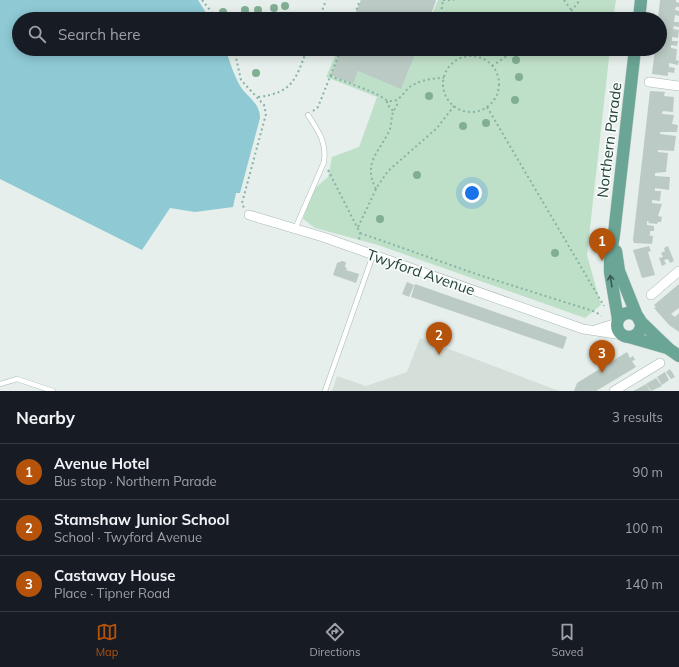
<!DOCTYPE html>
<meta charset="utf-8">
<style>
body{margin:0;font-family:Mulish,sans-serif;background:#20242c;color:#f1f3f6}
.you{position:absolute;left:472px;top:193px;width:14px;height:14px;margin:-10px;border:3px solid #fff;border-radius:50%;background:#1a73e8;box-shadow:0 0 0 6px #1a73e833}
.badge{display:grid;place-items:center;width:26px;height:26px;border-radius:50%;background:#b45309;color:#fff;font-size:13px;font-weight:700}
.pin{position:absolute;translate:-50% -33px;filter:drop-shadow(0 1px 2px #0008)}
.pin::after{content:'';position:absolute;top:21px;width:14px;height:12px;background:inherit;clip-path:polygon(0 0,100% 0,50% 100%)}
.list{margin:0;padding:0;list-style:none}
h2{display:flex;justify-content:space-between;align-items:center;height:52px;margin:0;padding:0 16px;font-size:17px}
h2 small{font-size:13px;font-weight:400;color:#9ea1a6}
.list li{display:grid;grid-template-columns:26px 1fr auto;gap:12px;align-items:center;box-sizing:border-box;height:56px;padding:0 16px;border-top:1px solid #363941}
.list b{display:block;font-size:15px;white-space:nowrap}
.list p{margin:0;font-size:13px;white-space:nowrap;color:#9ea1a6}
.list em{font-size:13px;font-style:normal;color:#9ea1a6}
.icon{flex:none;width:22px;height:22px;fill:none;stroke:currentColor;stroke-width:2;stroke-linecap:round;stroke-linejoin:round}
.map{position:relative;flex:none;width:679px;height:391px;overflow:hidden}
.search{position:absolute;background:#171b24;box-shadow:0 2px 10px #0003;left:12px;right:12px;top:12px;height:44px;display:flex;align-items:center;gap:10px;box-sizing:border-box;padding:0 14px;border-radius:22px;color:#9ea1a6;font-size:15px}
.sheet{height:220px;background:#171b24}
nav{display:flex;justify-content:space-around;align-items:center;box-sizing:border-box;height:56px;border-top:1px solid #363941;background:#171b24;font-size:11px;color:#9ea1a6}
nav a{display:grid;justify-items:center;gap:2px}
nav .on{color:#b45309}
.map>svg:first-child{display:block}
</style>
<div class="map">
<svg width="679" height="391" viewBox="0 0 679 391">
<rect width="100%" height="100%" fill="#e6efeb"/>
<!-- built -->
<polygon fill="#d4dfda" points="420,338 559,391 332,391 337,376 366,386 407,372"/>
<!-- green -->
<g fill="#bfe0c8">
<polygon points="438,0 616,0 613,19 430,19"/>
<polygon points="338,49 610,49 587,255 601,305 585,318 378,245 315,228 303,219 313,190 328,177 332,157 359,147 377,97 326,77"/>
</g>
<!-- water -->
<path fill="#8ec9d4" d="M0,0h198l12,19h-191v30h206c5,12 8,24 14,35 7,13 21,18 21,34l-20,75h-4l-3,14 -38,5 -25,-4 -28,42 -142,-71z"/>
<!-- building -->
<g fill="#bbcac4">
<polygon points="361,0 435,0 436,1 429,19 353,19"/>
<polygon points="660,0 676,0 676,2 679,3 679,7 676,7 675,10 679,11 679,16 675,15 674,22 679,22 679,27 674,26 673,29 679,30 678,38 672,37 672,41 678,41 677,46 671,45 671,48 677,49 676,60 679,61 678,65 669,63 669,67 675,68 674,73 668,72 668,76 652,74 655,49 660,49 660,19 658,19"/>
<polygon points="341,49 417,49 401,89 358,71 353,84 331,75"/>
<polygon points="650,91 665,92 664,96 674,97 673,112 663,111 662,114 674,115 672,124 678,125 677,132 660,132 660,134 676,136 674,151 658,150 658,152 668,153 667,163 666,172 655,173 655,176 670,177 669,190 655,188 655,191 661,191 660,201 652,200 652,203 662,204 658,216 662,217 661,222 658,222 657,224 648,223 649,221 647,221 647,225 654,226 654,231 650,231 650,235 647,235 653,236 652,244 634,243 633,240"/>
<polygon points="649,246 651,251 648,252 655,275 642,278 633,250"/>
<polygon points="668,246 674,261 670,263 668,259 664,260 666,264 662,266 659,258 663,257 661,253 665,251 664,248"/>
<polygon points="342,261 346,262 345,267 347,268 346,270 359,274 356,283 333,275 337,263"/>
<polygon points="407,282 414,285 409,297 402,294"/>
<polygon points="415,284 567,337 563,349 411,297"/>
<polygon points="679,284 679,308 671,314 675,317 679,313 679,332 669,325 654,308 656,307 654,305"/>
<polygon points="627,352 630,358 633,356 635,360 632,361 636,367 596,391 574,391 577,383"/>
<polygon points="670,369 675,377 671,379 666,372"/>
<polygon points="665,372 669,380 662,385 657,377"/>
<polygon points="656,378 662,386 651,391 646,384"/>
<polygon points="646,384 650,391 633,391 639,388"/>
</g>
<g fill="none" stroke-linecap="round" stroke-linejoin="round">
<!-- service casing -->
<g stroke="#a8b8b2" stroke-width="5.5">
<g id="service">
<path d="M295,229l29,-67c3,-19 -6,-32 -16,-47"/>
<polyline points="0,384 17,379 53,391"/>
<polyline points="325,391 373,255"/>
</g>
</g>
<!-- minor casing -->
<g stroke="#a8b8b2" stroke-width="10">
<g id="minor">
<polyline points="649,82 679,86"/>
<polyline points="249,215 323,237 583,329 623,335"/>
<polyline points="651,295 679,271"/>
<polyline points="595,330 617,323"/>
<polyline points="614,391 660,363"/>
</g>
</g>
<!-- primary casing -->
<g stroke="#c2cac8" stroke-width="13">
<g id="primary">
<polyline points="639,19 641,0"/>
<polyline points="616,251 619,271 637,316"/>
<circle cx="629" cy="325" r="12"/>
<polyline points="618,319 610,272 610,260 614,234 635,49"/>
<polyline points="639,320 669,349 679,356"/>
<polyline points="629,337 667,348"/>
</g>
</g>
<!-- path -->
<g stroke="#86b3a5" stroke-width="2" stroke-dasharray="2 3" stroke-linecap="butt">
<polyline points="202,0 217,19"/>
<polyline points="443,0 454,0"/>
<polyline points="564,0 572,11"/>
<polyline points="319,19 326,0"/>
<polyline points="353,19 360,0"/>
<polyline points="440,19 443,0"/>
<polyline points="565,19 580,0"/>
<polyline points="234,49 241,80 264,105 266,114 242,203 244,208"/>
<polyline points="461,49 464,57"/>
<circle cx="471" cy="84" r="28"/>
<polyline points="492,66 517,49"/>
<path d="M330,76c16,6 31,11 46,18 6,2 10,8 17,7 8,-1 12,-11 18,-15 10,-6 22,-8 33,-8"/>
<path d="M258,97c35,-4 38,-18 49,-48"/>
<polyline points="387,101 387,104 393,111"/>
<polyline points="487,107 604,306"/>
<polyline points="313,111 318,107 341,49"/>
<polyline points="328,170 360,233 359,240"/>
<path d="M376,189c-14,-27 4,-37 14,-60 2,-6 1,-14 4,-19 1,-1 2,-3 3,-5l-1,-5"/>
<polyline points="358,227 377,187 388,171 437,128 454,106"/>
<polyline points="360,233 479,275 596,312 601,316"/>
</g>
<!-- service -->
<use href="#service" stroke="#fff" stroke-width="4.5"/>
<!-- minor -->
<use href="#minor" stroke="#fff" stroke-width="9"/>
<!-- primary -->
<use href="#primary" stroke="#6aa596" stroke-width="12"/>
</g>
<!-- trees -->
<g fill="#80af93">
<circle cx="285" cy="6" r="4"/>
<circle cx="274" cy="8" r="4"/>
<circle cx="245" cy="10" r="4"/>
<circle cx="258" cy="10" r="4"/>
<circle cx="223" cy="12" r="4"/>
<circle cx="516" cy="60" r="4"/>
<circle cx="256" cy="73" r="4"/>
<circle cx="519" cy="77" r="4"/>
<circle cx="429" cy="96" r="4"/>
<circle cx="515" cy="100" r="4"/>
<circle cx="486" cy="123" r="4"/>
<circle cx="463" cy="126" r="4"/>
<circle cx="417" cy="175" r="4"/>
<circle cx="380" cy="219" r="4"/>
<circle cx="555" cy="253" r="4"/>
</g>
<!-- one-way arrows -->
<defs><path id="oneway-shaft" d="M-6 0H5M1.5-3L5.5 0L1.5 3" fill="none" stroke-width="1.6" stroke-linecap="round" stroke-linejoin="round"/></defs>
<use stroke="#365b51" href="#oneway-shaft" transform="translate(611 281) rotate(-99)"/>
<g text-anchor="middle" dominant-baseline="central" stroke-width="3.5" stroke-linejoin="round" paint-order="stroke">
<!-- street labels -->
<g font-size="15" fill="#24423a" stroke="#f7fbf9">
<text transform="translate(609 140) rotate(-83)">Northern Parade</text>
<text transform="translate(421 272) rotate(19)">Twyford Avenue</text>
</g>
</g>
</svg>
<div class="you"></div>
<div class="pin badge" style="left:602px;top:261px">1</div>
<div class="pin badge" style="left:439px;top:355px">2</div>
<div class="pin badge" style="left:602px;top:373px">3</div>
<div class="search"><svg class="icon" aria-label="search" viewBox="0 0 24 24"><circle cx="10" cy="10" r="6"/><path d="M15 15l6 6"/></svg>Search here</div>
</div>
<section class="sheet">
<h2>Nearby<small>3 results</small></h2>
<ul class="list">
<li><span class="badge">1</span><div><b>Avenue Hotel</b><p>Bus stop · Northern Parade</p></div><em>90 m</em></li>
<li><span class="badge">2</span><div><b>Stamshaw Junior School</b><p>School · Twyford Avenue</p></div><em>100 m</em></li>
<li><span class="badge">3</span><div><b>Castaway House</b><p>Place · Tipner Road</p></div><em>140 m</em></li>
</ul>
</section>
<nav>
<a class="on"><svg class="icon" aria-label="map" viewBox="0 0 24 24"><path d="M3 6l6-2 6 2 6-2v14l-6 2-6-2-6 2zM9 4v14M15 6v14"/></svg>Map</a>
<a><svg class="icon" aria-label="directions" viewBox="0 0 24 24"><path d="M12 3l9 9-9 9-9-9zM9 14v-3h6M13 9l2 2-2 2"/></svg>Directions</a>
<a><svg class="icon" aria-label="saved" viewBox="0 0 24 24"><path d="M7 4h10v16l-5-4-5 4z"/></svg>Saved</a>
</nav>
